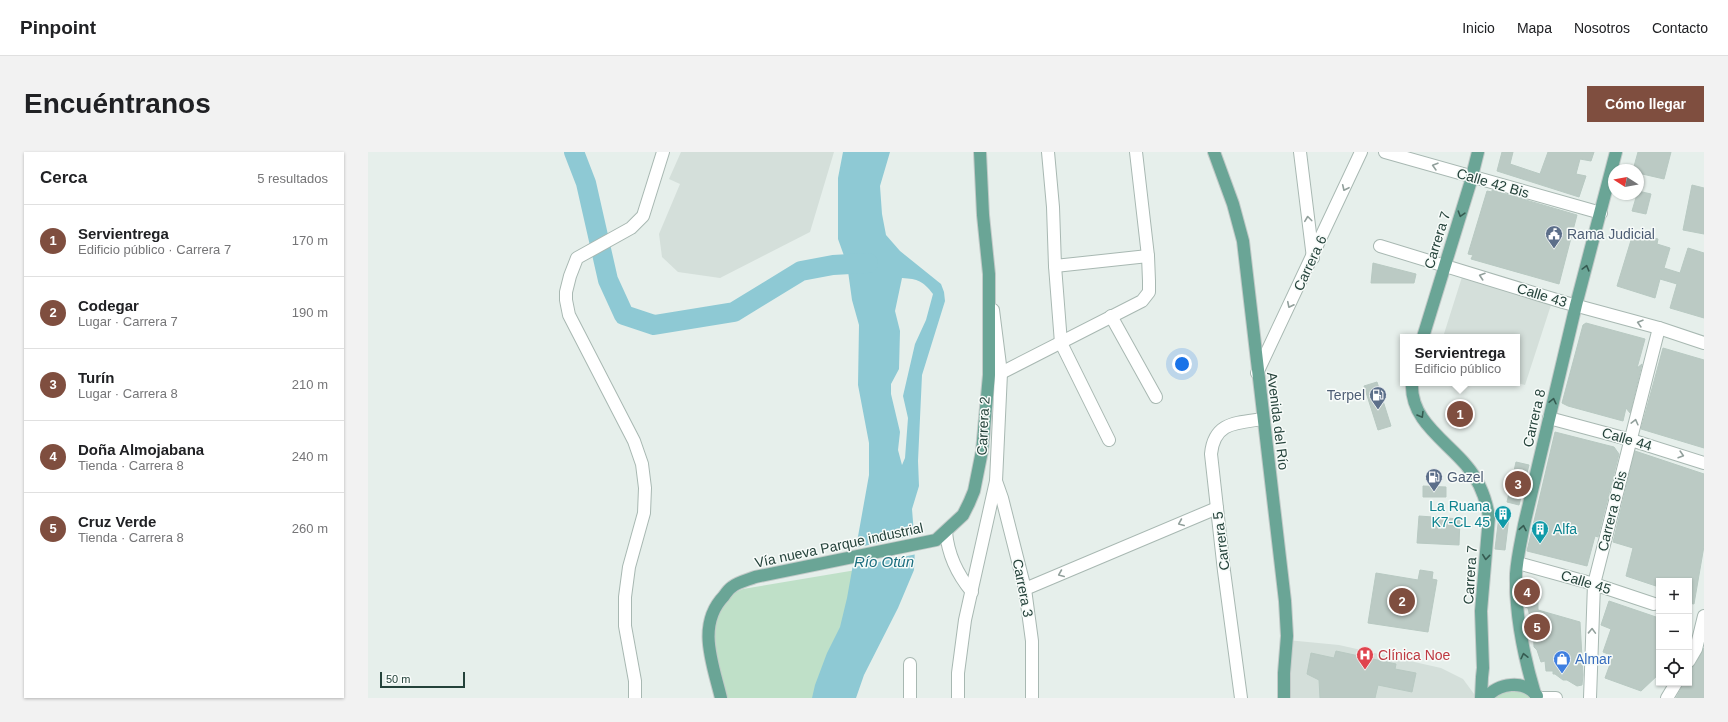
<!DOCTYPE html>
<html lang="es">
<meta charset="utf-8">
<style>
body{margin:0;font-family:Arial,sans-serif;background:#f2f2f2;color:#202124}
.controls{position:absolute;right:12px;bottom:12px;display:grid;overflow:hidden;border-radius:0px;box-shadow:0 1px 3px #0004}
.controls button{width:36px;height:36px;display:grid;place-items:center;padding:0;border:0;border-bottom:1px solid #e0e0e0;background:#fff;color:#202124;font:20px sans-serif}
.compass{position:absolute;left:1240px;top:12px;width:36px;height:36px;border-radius:50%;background:#fff;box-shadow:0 1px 3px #0004;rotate:281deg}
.scale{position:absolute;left:12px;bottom:10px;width:85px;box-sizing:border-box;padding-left:4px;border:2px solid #24423a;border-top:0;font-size:11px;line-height:14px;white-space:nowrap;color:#24423a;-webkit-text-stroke:3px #f7fbf9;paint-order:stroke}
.you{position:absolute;left:814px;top:212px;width:14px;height:14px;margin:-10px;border:3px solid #fff;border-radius:50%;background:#1a73e8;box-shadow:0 0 0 6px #1a73e833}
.badge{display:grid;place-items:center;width:26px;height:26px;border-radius:50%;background:#7f4e3f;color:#fff;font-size:13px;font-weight:700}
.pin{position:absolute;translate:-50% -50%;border:2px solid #fff;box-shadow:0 1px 4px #0006}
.popup{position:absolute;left:1032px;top:182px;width:120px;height:52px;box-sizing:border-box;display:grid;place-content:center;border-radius:0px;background:#fff;filter:drop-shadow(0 1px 3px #0005);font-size:13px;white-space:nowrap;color:#757577}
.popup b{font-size:15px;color:#202124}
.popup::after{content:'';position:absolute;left:50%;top:100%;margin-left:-8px;border:8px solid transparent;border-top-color:#fff}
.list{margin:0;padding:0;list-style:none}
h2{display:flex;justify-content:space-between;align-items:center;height:52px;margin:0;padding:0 16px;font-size:17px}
h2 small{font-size:13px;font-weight:400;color:#757577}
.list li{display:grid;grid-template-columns:26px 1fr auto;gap:12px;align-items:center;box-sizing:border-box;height:72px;padding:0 16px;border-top:1px solid #e0e0e0}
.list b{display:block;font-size:15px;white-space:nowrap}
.list p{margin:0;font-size:13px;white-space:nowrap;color:#757577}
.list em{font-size:13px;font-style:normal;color:#757577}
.icon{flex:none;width:22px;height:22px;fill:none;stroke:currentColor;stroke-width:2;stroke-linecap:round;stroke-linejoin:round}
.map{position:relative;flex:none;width:1336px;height:546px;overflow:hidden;border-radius:0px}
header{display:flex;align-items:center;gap:24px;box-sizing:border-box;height:56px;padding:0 20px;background:#fff;border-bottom:1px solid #e0e0e0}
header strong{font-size:19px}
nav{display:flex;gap:22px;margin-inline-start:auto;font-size:14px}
.intro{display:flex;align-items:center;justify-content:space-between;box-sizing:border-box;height:96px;padding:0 24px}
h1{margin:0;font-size:28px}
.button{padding:10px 18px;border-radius:0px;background:#7f4e3f;color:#fff;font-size:14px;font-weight:700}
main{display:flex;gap:24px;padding:0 24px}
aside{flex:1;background:#fff;border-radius:0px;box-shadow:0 1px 3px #0004}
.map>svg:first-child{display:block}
</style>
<header>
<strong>Pinpoint</strong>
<nav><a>Inicio</a><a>Mapa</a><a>Nosotros</a><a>Contacto</a></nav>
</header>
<div class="intro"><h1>Encuéntranos</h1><a class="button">Cómo llegar</a></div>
<main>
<aside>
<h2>Cerca<small>5 resultados</small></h2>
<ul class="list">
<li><span class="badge">1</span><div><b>Servientrega</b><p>Edificio público · Carrera 7</p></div><em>170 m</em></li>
<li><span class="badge">2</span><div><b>Codegar</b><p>Lugar · Carrera 7</p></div><em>190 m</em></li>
<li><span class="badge">3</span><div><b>Turín</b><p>Lugar · Carrera 8</p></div><em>210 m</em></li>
<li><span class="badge">4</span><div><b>Doña Almojabana</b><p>Tienda · Carrera 8</p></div><em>240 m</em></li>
<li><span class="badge">5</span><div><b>Cruz Verde</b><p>Tienda · Carrera 8</p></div><em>260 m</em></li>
</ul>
</aside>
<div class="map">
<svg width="1336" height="546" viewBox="0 0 1336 546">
<rect width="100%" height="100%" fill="#e6efeb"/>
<!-- built -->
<g fill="#d4dfda">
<polygon points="313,0 466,0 442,80 352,126 310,120 294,105 291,82 312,32 301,27"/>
<polygon points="1094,125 1183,153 1157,233 1149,231 1149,185 1075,185"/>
<polygon points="919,488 971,493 1073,516 1095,527 1109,546 916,546"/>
</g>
<!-- green -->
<g fill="#bfe0c8">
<polygon points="506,415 452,546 353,546 340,491 351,448 375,437"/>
<polygon points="1142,533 1170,546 1118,546"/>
</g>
<!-- water -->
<path fill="#8ec9d4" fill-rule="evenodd" d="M475,0h47l-10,34 2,28 4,21 14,16 41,33 3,8 1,9 -23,74 -4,86 1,25 -7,23 3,38 -1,23 -16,38 -34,67 -8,23h-44l3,-13 12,-32 13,-26 7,-29 22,-123v-32l-11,-58 1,-60 -7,-25 -5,-36 -9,-25v-61zM534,126c16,1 21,3 31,16l-7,26 -11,24 -12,52 5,22 -3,40 -3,7 -4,-15 2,-18 -9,-38v-10l8,-15 1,-38 -5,-20z"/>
<!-- pier -->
<polygon fill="#e6efeb" points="548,383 549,402 482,416 486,396"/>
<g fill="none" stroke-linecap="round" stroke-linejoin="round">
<!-- river -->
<polyline stroke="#8ec9d4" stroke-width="20" points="206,0 218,31 240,128 256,163 286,173 366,160 433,119 465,113 500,111"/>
</g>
<!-- building -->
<g fill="#bbcac4" stroke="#b8c9c2">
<polygon points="1134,0 1145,0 1142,12 1172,22 1180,0 1226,0 1223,9 1212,7 1208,22 1218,24 1211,45 1129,19"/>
<polygon points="1270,0 1303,0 1296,27 1270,21 1270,18 1265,18"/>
<polygon points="1324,33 1336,36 1336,82 1315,78"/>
<polygon points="1124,38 1209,63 1191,132 1103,107 1105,103 1100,102 1119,39 1124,40"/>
<polygon points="1270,39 1283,42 1278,62 1264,59"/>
<polygon points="1274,83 1290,87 1289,92 1302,96 1296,116 1312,121 1320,96 1336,101 1336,166 1302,156 1309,132 1292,127 1287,146 1249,134 1264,85 1273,87"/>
<polygon points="1005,111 1048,122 1046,131 1003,131"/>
<polygon points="1218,171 1277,187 1269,216 1274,212 1262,261 1258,256 1255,269 1200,254 1194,251 1215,173"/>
<polygon points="1295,196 1336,208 1336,296 1273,277"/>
<polygon points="1009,230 1023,274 1010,278 996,234"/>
<polygon points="1087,254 1101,258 1098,270 1084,267"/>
<polygon points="1187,280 1246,295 1251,302 1230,385 1227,384 1219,414 1159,399"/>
<polygon points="1267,299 1336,322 1336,394 1326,452 1321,451 1321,429 1291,429 1291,435 1258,424 1265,396 1245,390"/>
<polygon points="1148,310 1161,313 1151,353 1139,350"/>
<polygon points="1055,334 1078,335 1078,345 1055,345"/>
<polygon points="1132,356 1142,357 1137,398 1127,397"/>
<polygon points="1051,364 1092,367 1091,393 1049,391"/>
<polygon points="1052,418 1065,420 1064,427 1069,428 1060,480 1000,471 1008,421 1050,428"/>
<polygon points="1156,442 1170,447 1170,458 1212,470 1215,523 1214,533 1209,534 1199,528 1195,528 1187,522 1185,522 1185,519 1178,519 1177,509 1173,510 1169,498 1166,495 1165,470 1163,470 1160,456 1157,455"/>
<polygon points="1241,449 1291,466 1291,522 1273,539 1237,526 1245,504 1235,500 1243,477 1233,473"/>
<polygon points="1336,496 1336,546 1308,546 1316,531 1321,531 1321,519 1327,513"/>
<polygon points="968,499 1028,512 1027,517 1048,521 1044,540 1010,533 1007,546 952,546 951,528 939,522 943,501 966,506"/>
</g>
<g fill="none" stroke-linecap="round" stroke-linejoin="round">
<!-- minor casing -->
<g stroke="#a8b8b2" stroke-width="14">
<g id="minor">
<polyline points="680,0 685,55 687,114 693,191 741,288"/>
<polyline points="932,0 945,106"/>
<polyline points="1017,0 1233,61"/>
<polyline points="1012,94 1195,150 1291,176 1336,191"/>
<polyline points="687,114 780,104"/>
<polyline points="743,164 788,245"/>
<polyline points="633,221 774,149 781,140 781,129 780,104 768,0"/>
<polyline points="889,221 993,0"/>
<polyline points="1181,266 1263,288 1336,311"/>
<polyline points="628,329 634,346 657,437 664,489 664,546"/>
<path d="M578,380c2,23 11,42 26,60"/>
<polyline points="1150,411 1226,432 1286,452"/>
<polyline points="657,437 849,356"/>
<polyline points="1321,509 1328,497 1336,464"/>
<polyline points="267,546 267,529 257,474 257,445 261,415 276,361 277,336 274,312 266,289 201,163 198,148 198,140 202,124 209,106 263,76 275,64 295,0"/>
<polyline points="542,546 542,512"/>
<polyline points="590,546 590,521 597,468 628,329 633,221 625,158"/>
<path d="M873,546l-17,-127 -13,-117c3,-32 25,-31 52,-35"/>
<polyline points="1175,546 1188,546"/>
<polyline points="1222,546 1226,432 1291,176"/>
<polyline points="1299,546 1308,531"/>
</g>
</g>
<!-- major casing -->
<g stroke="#c2cac8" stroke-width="14">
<g id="major">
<polyline points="846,0 865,52 875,89 917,449 919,484 916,521 916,546"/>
<polyline points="1055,185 1102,32 1110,0"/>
<path d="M1044,231c-2,37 33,57 54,82 13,15 20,33 23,52l-8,94 2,57 -1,9 -1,21"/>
<path d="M1167,542c-12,-40 -20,-79 -19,-120 1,-16 5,-33 8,-49l52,-220 40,-153"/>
<path d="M353,546c-8,-34 -25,-73 3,-102 2,-3 5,-7 8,-9 6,-5 16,-7 23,-10l181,-37 27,-25 6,-12 5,-12 8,-40 7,-76v-101l-6,-59 -3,-63"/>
<path d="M1118,546c12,-15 38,-19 51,-2"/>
</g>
</g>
<!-- minor -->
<use href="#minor" stroke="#fff" stroke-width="12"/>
<!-- major -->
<use href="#major" stroke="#6aa596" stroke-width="12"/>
</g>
<!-- one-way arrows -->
<defs><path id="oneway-chevron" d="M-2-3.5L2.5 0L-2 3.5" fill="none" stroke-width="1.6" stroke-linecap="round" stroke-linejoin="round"/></defs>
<g stroke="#92a09c">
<use href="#oneway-chevron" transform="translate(1067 14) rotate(-164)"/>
<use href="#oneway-chevron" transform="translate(977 36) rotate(115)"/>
<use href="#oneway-chevron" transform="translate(940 67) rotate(-97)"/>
<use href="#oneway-chevron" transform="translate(1114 124) rotate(-162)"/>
<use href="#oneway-chevron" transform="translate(922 153) rotate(116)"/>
<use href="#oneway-chevron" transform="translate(1272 171) rotate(-164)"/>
<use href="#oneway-chevron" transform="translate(1267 270) rotate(-76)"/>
<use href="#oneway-chevron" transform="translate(1313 303) rotate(17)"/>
<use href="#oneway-chevron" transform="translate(813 371) rotate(157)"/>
<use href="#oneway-chevron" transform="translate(693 422) rotate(157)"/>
<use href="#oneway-chevron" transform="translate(1224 479) rotate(-88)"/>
</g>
<g stroke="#365b51">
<use href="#oneway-chevron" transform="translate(1093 62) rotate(107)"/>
<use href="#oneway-chevron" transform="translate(1218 116) rotate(-75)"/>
<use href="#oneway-chevron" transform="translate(1185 249) rotate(-77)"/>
<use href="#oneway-chevron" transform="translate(1053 263) rotate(59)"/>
<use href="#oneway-chevron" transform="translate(1155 376) rotate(-79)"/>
<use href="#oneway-chevron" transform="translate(1118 405) rotate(96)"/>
<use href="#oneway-chevron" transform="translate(1156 504) rotate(-103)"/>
</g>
<!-- icons -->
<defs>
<g id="civic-pin" transform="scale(0.9)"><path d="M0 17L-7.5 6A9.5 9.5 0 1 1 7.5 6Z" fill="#5c6f8a" stroke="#f7fbf9"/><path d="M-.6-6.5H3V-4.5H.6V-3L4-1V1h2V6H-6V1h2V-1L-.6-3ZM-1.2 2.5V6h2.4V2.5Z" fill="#fff"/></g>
<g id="fuel-pin" transform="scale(0.9)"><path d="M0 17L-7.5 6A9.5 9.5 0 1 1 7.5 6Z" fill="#5c6f8a" stroke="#f7fbf9"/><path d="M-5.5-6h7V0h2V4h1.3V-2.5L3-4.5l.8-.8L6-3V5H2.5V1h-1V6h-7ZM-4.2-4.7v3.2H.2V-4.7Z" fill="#fff"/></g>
<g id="building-pin" transform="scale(0.9)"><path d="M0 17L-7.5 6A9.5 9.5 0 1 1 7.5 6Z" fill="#0f9aa8" stroke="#f7fbf9"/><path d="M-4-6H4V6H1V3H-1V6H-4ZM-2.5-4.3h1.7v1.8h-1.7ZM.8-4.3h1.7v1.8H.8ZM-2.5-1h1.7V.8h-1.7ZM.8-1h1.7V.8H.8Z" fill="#fff"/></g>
<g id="hospital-pin" transform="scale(0.9)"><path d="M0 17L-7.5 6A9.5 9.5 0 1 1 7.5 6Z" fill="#e0444e" stroke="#f7fbf9"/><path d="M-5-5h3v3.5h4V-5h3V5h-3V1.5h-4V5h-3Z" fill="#fff"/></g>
<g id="shop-pin" transform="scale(0.9)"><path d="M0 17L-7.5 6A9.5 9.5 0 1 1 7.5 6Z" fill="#3f7fe0" stroke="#f7fbf9"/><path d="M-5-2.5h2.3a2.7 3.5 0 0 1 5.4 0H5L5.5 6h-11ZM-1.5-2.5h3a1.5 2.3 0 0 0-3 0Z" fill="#fff"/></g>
</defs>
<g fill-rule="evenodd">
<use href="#civic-pin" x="1186" y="82"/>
<use href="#fuel-pin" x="1010" y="243"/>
<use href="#fuel-pin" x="1066" y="325"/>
<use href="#building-pin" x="1135" y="362"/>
<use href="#building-pin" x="1172" y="377"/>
<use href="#hospital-pin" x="997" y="503"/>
<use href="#shop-pin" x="1194" y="507"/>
</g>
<g text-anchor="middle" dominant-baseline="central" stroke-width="3" stroke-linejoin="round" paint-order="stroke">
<!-- street labels -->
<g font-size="14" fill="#24423a" stroke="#f7fbf9">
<text transform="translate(1125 31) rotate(16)">Calle 42 Bis</text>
<text transform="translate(1069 88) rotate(-73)">Carrera 7</text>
<text transform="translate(942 111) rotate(-65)">Carrera 6</text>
<text transform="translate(1174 143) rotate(17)">Calle 43</text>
<text transform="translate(1166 266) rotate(-77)">Carrera 8</text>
<text transform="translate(910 269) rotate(83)">Avenida del Río</text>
<text transform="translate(615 274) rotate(-87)">Carrera 2</text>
<text transform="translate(1259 287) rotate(16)">Calle 44</text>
<text transform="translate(1244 359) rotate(-76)">Carrera 8 Bis</text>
<text transform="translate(853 389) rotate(-97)">Carrera 5</text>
<text transform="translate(471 393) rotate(-12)">Vía nueva Parque industrial</text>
<text transform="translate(1102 423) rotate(-86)">Carrera 7</text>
<text transform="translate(1218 430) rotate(17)">Calle 45</text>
<text transform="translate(655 436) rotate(79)">Carrera 3</text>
</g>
<!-- service labels -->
<g font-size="14" fill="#4e5e75" stroke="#f7fbf9" text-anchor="start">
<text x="1199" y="82">Rama Judicial</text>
<text x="997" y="243" text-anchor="end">Terpel</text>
<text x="1079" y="325">Gazel</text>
</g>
<!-- culture labels -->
<g font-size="14" fill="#0d838f" stroke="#f7fbf9" text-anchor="end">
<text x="1122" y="354">La Ruana<tspan x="1122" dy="16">K7-CL 45</tspan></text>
<text x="1185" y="377" text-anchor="start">Alfa</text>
</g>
<!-- health labels -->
<g font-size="14" fill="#be3a42" stroke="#f7fbf9" text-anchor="start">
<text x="1010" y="503">Clínica Noe</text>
</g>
<!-- shop labels -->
<g font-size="14" fill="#366cbe" stroke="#f7fbf9" text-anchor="start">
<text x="1207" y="507">Almar</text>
</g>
<!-- water labels -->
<g font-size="15" font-style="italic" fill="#1c6f80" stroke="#f7fbf9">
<text x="516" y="409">Río Otún</text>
</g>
</g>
</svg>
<div class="controls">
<button>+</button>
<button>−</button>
<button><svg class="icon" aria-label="locate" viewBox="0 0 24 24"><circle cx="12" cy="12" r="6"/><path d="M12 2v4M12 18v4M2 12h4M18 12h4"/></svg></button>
</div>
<svg class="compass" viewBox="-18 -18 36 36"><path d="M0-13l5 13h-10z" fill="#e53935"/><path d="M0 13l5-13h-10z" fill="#757577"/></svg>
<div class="scale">50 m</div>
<div class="you"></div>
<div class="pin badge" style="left:1092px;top:262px">1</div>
<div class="popup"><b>Servientrega</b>Edificio público</div>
<div class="pin badge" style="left:1034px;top:449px">2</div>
<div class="pin badge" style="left:1150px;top:332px">3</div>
<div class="pin badge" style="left:1159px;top:440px">4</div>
<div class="pin badge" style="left:1169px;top:475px">5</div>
</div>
</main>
